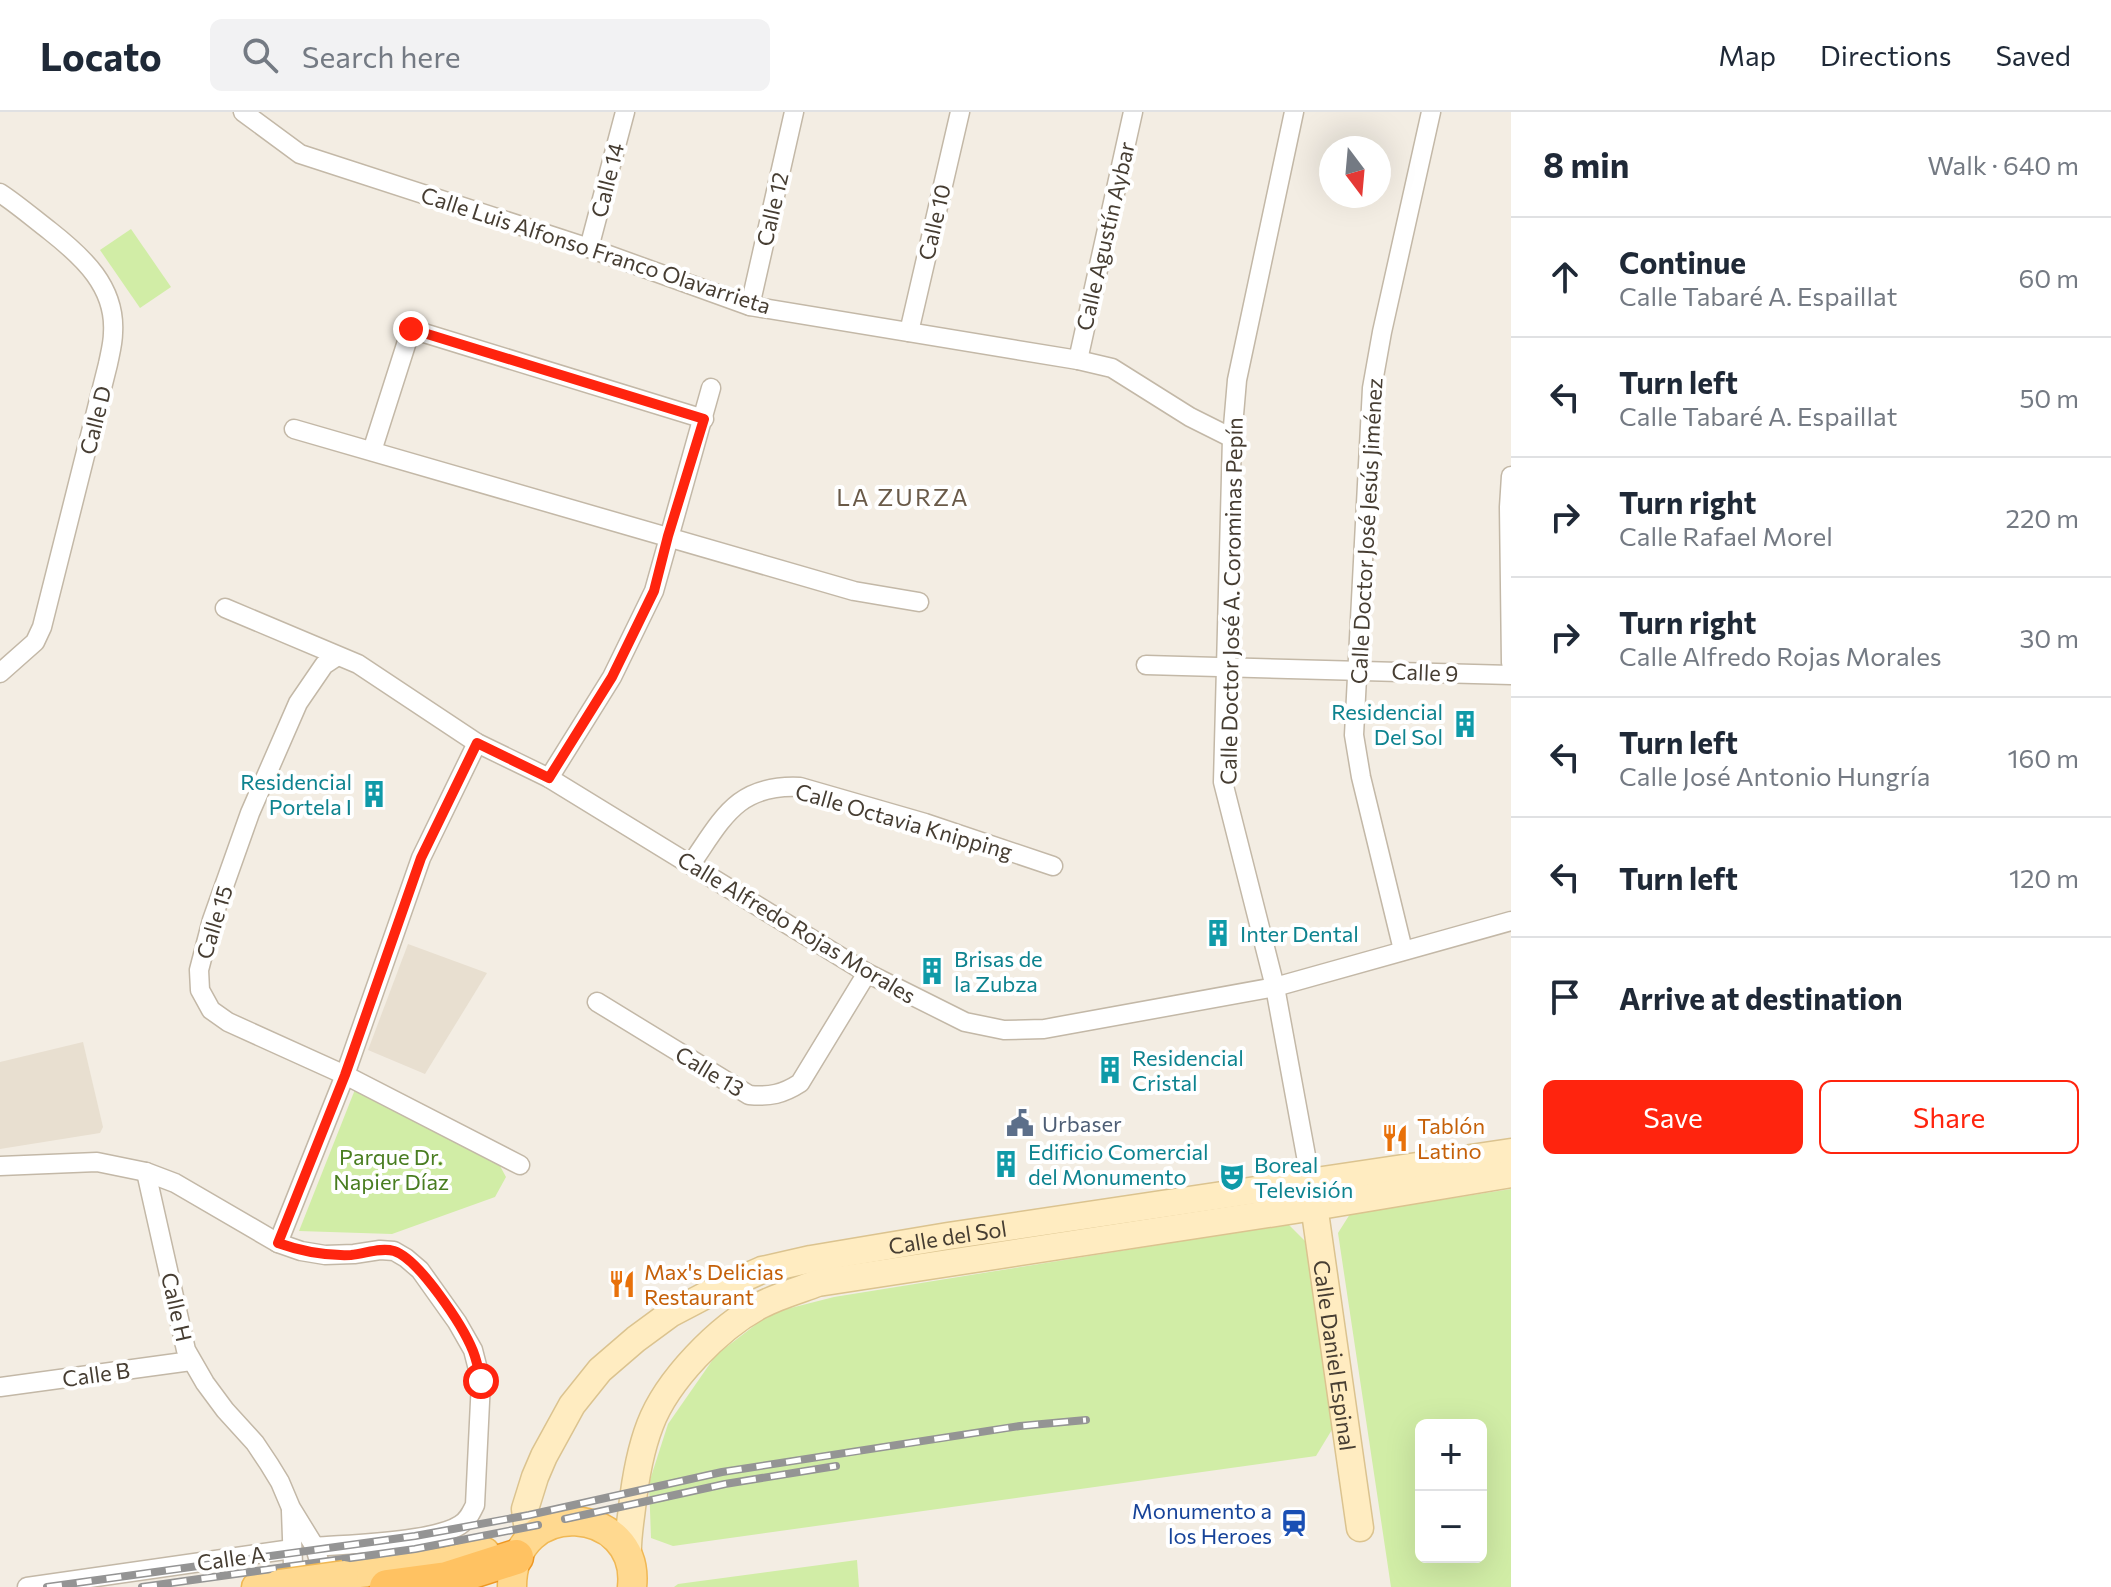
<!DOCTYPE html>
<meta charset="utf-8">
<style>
body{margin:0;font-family:Commissioner,sans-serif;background:#f2f2f3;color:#1f2937}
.controls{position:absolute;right:24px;bottom:24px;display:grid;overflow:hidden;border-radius:12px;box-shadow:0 8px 32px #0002}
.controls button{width:72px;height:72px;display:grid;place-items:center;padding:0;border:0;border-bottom:2px solid #e0e1e3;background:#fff;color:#1f2937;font:40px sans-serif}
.compass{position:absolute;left:1319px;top:24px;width:72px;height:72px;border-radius:50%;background:#fff;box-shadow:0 8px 32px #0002;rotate:164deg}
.stop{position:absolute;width:24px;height:24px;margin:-18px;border:6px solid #ff240e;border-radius:50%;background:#fff}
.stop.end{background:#ff240e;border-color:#fff;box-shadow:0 2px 8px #0008}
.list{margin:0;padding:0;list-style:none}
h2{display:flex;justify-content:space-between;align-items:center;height:104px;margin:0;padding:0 32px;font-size:34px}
h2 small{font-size:26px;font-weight:400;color:#747a83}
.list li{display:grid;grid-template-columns:52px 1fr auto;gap:24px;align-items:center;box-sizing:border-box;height:120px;padding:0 32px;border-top:2px solid #e0e1e3}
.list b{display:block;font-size:30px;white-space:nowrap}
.list p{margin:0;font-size:26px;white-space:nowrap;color:#747a83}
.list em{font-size:26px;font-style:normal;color:#747a83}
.actions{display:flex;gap:16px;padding:24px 32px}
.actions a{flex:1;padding:18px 0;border:2px solid #ff240e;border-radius:12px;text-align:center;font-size:28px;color:#ff240e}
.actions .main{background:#ff240e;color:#fff}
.icon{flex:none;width:44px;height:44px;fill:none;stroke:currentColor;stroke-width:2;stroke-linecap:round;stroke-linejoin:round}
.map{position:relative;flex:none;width:1511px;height:1475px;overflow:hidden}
header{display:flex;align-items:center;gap:48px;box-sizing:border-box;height:112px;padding:0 40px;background:#fff;border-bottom:2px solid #e0e1e3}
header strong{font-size:38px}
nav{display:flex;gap:44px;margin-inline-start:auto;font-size:28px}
.search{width:560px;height:72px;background:#f2f2f3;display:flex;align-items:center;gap:20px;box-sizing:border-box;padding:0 28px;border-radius:12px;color:#747a83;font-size:30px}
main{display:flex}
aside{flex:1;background:#fff}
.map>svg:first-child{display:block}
</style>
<header>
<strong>Locato</strong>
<div class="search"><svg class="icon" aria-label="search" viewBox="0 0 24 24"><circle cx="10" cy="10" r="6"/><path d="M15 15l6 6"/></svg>Search here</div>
<nav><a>Map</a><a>Directions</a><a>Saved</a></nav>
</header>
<main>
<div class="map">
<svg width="1511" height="1475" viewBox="0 0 1511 1475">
<rect width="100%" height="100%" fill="#f3ede3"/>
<!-- residential -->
<g fill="#e8dfd0">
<polygon points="408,832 487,861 425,962 368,938"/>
<polygon points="83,930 103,1015 100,1021 0,1037 0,950"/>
</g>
<!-- green -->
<g fill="#d1eda6" fill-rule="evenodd">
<polygon points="131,117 171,175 140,196 100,138"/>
<polygon points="356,975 487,1030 506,1065 495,1085 392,1122 299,1119"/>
<path d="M1511,1077v398h-120l-53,-354 12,-19zM1421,1313h60v132h-60z"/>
<polygon points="1288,1112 1305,1129 1333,1316 1316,1344 673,1434 651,1426 649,1371 668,1312 716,1243 771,1201 834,1185"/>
<polygon points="857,1448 859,1475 674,1475 678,1472"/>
</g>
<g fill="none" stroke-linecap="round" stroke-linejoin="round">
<!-- street casing -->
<g stroke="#c3b8a7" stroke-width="21">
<g id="street">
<polyline points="243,0 300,42 589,136 750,194 1078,248 1112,256 1190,305 1232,326"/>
<polyline points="1294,0 1237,268 1232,326 1223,670 1275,875 1311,1071"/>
<path d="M0,81c17,11 33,25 50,38 33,26 66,56 63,102 0,10 -3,21 -5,31l-66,263 -7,15 -35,31"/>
<polyline points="589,136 625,0"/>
<polyline points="750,194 794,0"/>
<polyline points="909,220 960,0"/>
<polyline points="1078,248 1133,0"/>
<polyline points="294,317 854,479 919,490"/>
<polyline points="372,339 411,217 704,307"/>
<polyline points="1511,364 1509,395 1511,551"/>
<polyline points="225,496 358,552 477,631 549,666 867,861 965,910 1004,918 1044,917 1275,875 1511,809"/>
<polyline points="336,545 324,553 298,591 250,701 212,808 199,858 200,878 211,898 228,910 345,963 520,1053"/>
<polyline points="1146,553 1511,563"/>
<polyline points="549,666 612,565 654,479 711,276"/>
<path d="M691,752c32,-46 46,-80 109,-77l125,36 128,43"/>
<polyline points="1403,838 1361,665 1354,623 1372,276 1382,220 1431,0"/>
<path d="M597,890l152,93c21,2 34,-1 51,-12l67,-110"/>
<path d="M0,1054l97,-4 49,10 29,11 103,60 23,8 24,4 29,-1 26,-4 14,1 12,7 14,12 37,52 16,28 8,31 -6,124c-4,8 -7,15 -15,20 -26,17 -111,19 -145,22"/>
<polyline points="146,1060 186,1238 205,1271 225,1298 255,1331 269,1352 280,1370 291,1396 315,1435 319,1449"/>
<polyline points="278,1131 345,963 421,746 477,631"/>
<polyline points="0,1275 191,1249"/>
<polyline points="291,1399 293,1453"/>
<polyline points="27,1475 292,1437"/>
</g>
</g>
<!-- secondary casing -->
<g stroke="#dbc38f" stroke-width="29">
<g id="secondary">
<path id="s1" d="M1312,1079l48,337"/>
<path id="s2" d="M529,1427l-4,-30 10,-32 9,-21 28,-51 28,-35 36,-31 34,-25 42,-22 50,-22 49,-11 137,-23 563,-84"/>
<path d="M628,1445c-1,-16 2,-32 4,-49 3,-27 8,-57 18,-83 17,-45 69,-98 111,-120 17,-9 38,-15 57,-22l496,-76 197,-33"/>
</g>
</g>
<!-- primary casing -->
<g stroke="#f0b854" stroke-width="31">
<g id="primary">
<polyline points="344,1463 444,1450 485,1440"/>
<polyline points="256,1475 279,1472"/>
<path d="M512,1475c0,-93 129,-82 120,0"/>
</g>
</g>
<!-- highway casing -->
<g stroke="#ee9722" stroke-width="37">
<polyline id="highway" points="387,1475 447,1467 516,1445"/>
</g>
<!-- street -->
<use href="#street" stroke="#fff" stroke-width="18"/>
<!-- secondary -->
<use href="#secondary" stroke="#ffecc1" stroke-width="26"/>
<!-- primary -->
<use href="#primary" stroke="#ffd990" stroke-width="28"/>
<!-- highway -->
<use href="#highway" stroke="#ffc262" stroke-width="34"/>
<!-- rail casing -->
<g stroke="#949494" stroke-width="8">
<g id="rail">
<polyline points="565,1407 725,1372 836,1354"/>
<polyline points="47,1475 415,1424 529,1403 722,1360 1020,1314 1086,1308"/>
<polyline points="142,1475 415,1437 538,1413"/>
</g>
</g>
<!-- rail -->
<use href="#rail" stroke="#fff" stroke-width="5" stroke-dasharray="15" stroke-linecap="butt"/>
<!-- primary-bridge casing -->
<g stroke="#f0b854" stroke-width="31" stroke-linecap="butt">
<polyline id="primary-bridge" points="279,1472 344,1463"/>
</g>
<!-- primary-bridge -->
<use href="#primary-bridge" stroke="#ffd990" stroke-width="28"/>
</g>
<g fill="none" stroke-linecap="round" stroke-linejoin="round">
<!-- route -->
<path stroke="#ff240e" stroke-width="10" d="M411,217l293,90 -36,117 -14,55 -42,86 -63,101 -72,-35 -56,115 -76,217 -67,168c25,9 47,13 73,12 14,-1 29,-8 43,-4 25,8 69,75 79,100 4,10 6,20 8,30"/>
</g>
<!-- icons -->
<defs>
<g id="building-bare" transform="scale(2.16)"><path d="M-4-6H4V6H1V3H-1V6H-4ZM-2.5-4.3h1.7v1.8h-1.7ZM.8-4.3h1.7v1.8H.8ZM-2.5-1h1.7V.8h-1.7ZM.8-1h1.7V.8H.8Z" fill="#0f9aa8" stroke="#fff" stroke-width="2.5" paint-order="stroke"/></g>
<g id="civic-bare" transform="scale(2.16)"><path d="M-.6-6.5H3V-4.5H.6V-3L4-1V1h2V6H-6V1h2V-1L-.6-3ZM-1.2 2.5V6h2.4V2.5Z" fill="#5c6f8a" stroke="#fff" stroke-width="2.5" paint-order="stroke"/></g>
<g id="restaurant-bare" transform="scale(2.16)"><path d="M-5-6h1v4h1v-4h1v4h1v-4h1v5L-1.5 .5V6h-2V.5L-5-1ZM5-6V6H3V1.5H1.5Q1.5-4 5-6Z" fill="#e8710a" stroke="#fff" stroke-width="2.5" paint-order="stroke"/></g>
<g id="theatre-bare" transform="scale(2.16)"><path d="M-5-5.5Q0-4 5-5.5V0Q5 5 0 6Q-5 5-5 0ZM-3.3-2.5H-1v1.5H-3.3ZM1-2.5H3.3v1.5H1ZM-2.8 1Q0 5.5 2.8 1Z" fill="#0f9aa8" stroke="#fff" stroke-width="2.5" paint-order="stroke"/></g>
<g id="station-bare" transform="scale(2.16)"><path d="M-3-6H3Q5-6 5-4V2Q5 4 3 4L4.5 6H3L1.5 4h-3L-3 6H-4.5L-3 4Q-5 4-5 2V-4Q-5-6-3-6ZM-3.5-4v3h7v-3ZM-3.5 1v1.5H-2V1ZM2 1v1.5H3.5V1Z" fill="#1a4fb4" stroke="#fff" stroke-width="2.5" paint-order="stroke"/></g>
</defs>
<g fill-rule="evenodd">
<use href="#building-bare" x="1465" y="612"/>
<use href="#building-bare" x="374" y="682"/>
<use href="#building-bare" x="1218" y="821"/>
<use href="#building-bare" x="932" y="859"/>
<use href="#building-bare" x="1110" y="958"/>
<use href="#civic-bare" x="1020" y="1011"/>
<use href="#restaurant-bare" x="1395" y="1026"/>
<use href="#building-bare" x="1006" y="1052"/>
<use href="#theatre-bare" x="1232" y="1065"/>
<use href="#restaurant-bare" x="622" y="1172"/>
<use href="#station-bare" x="1294" y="1411"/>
</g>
<g text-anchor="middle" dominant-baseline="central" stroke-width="8" stroke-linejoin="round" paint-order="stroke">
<!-- street labels -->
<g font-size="22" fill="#463d32" stroke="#fff">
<text transform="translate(607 68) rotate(-76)">Calle 14</text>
<text transform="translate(772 97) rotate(-77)">Calle 12</text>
<text transform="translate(934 110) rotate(-77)">Calle 10</text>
<text transform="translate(1105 124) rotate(-77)">Calle Agustín Aybar</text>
<text transform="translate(596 138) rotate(18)">Calle Luis Alfonso Franco Olavarrieta</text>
<text transform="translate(95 308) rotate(-76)">Calle D</text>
<text transform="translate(1366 419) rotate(-87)">Calle Doctor José Jesús Jiménez</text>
<text transform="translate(1231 489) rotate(-89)">Calle Doctor José A. Corominas Pepín</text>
<text transform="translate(1425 560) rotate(2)">Calle 9</text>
<text transform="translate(904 709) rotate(16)">Calle Octavia Knipping</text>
<text transform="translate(214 810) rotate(-73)">Calle 15</text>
<text transform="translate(797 815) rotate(31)">Calle Alfredo Rojas Morales</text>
<text transform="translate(710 959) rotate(31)">Calle 13</text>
<text stroke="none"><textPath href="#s2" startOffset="570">Calle del Sol</textPath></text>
<text transform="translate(177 1195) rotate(77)">Calle H</text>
<text stroke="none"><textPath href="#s1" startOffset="166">Calle Daniel Espinal</textPath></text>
<text transform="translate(96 1262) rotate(-8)">Calle B</text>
<text transform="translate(231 1446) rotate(-8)">Calle A</text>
</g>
<!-- culture labels -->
<g font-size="22" fill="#0d838f" stroke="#fff" text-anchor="start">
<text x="1443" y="599" text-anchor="end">Residencial<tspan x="1443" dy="25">Del Sol</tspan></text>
<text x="352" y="669" text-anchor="end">Residencial<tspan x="352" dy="25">Portela I</tspan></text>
<text x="1240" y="821">Inter Dental</text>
<text x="954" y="846">Brisas de<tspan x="954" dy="25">la Zubza</tspan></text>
<text x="1132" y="945">Residencial<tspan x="1132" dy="25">Cristal</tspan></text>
<text x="1028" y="1039">Edificio Comercial<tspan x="1028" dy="25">del Monumento</tspan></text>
<text x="1254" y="1052">Boreal<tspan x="1254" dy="25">Televisión</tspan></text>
</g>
<!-- service labels -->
<g font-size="22" fill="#4e5e75" stroke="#fff" text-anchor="start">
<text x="1042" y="1011">Urbaser</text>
</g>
<!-- food labels -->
<g font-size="22" fill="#c56008" stroke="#fff" text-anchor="start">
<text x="1417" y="1013">Tablón<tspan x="1417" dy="25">Latino</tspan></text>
<text x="644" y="1159">Max's Delicias<tspan x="644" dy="25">Restaurant</tspan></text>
</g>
<!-- park labels -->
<g font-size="22" fill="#497d20" stroke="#fff">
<text x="391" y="1044">Parque Dr.<tspan x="391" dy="25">Napier Díaz</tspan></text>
</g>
<!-- transit labels -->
<g font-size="22" fill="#164399" stroke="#fff" text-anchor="end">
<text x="1272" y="1398">Monumento a<tspan x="1272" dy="25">los Heroes</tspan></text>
</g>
<!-- neighbourhood labels -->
<g font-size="24" letter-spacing="2" fill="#6a5a48" stroke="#fff">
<text x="903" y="384">LA ZURZA</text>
</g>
</g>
</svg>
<div class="controls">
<button>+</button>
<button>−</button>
</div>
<svg class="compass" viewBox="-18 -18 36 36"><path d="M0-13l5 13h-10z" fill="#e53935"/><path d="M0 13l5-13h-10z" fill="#747a83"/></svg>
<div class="stop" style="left:481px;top:1269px"></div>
<div class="stop end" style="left:411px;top:217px"></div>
</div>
<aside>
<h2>8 min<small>Walk · 640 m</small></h2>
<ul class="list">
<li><svg class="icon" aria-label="ahead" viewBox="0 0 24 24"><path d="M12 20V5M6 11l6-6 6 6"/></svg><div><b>Continue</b><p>Calle Tabaré A. Espaillat</p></div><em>60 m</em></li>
<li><svg class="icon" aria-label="left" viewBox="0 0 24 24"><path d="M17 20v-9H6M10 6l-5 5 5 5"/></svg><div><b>Turn left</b><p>Calle Tabaré A. Espaillat</p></div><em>50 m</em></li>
<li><svg class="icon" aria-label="right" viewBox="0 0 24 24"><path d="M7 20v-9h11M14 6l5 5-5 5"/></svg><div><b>Turn right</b><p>Calle Rafael Morel</p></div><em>220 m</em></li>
<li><svg class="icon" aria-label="right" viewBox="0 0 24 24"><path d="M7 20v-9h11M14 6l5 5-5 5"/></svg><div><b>Turn right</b><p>Calle Alfredo Rojas Morales</p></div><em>30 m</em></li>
<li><svg class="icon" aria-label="left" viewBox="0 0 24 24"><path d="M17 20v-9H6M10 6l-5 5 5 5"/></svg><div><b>Turn left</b><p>Calle José Antonio Hungría</p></div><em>160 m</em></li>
<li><svg class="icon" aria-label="left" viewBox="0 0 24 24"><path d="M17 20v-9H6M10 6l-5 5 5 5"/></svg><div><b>Turn left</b></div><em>120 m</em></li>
<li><svg class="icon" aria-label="arrive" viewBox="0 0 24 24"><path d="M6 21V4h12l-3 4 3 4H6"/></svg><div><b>Arrive at destination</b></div></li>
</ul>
<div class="actions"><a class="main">Save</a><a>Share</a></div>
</aside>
</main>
